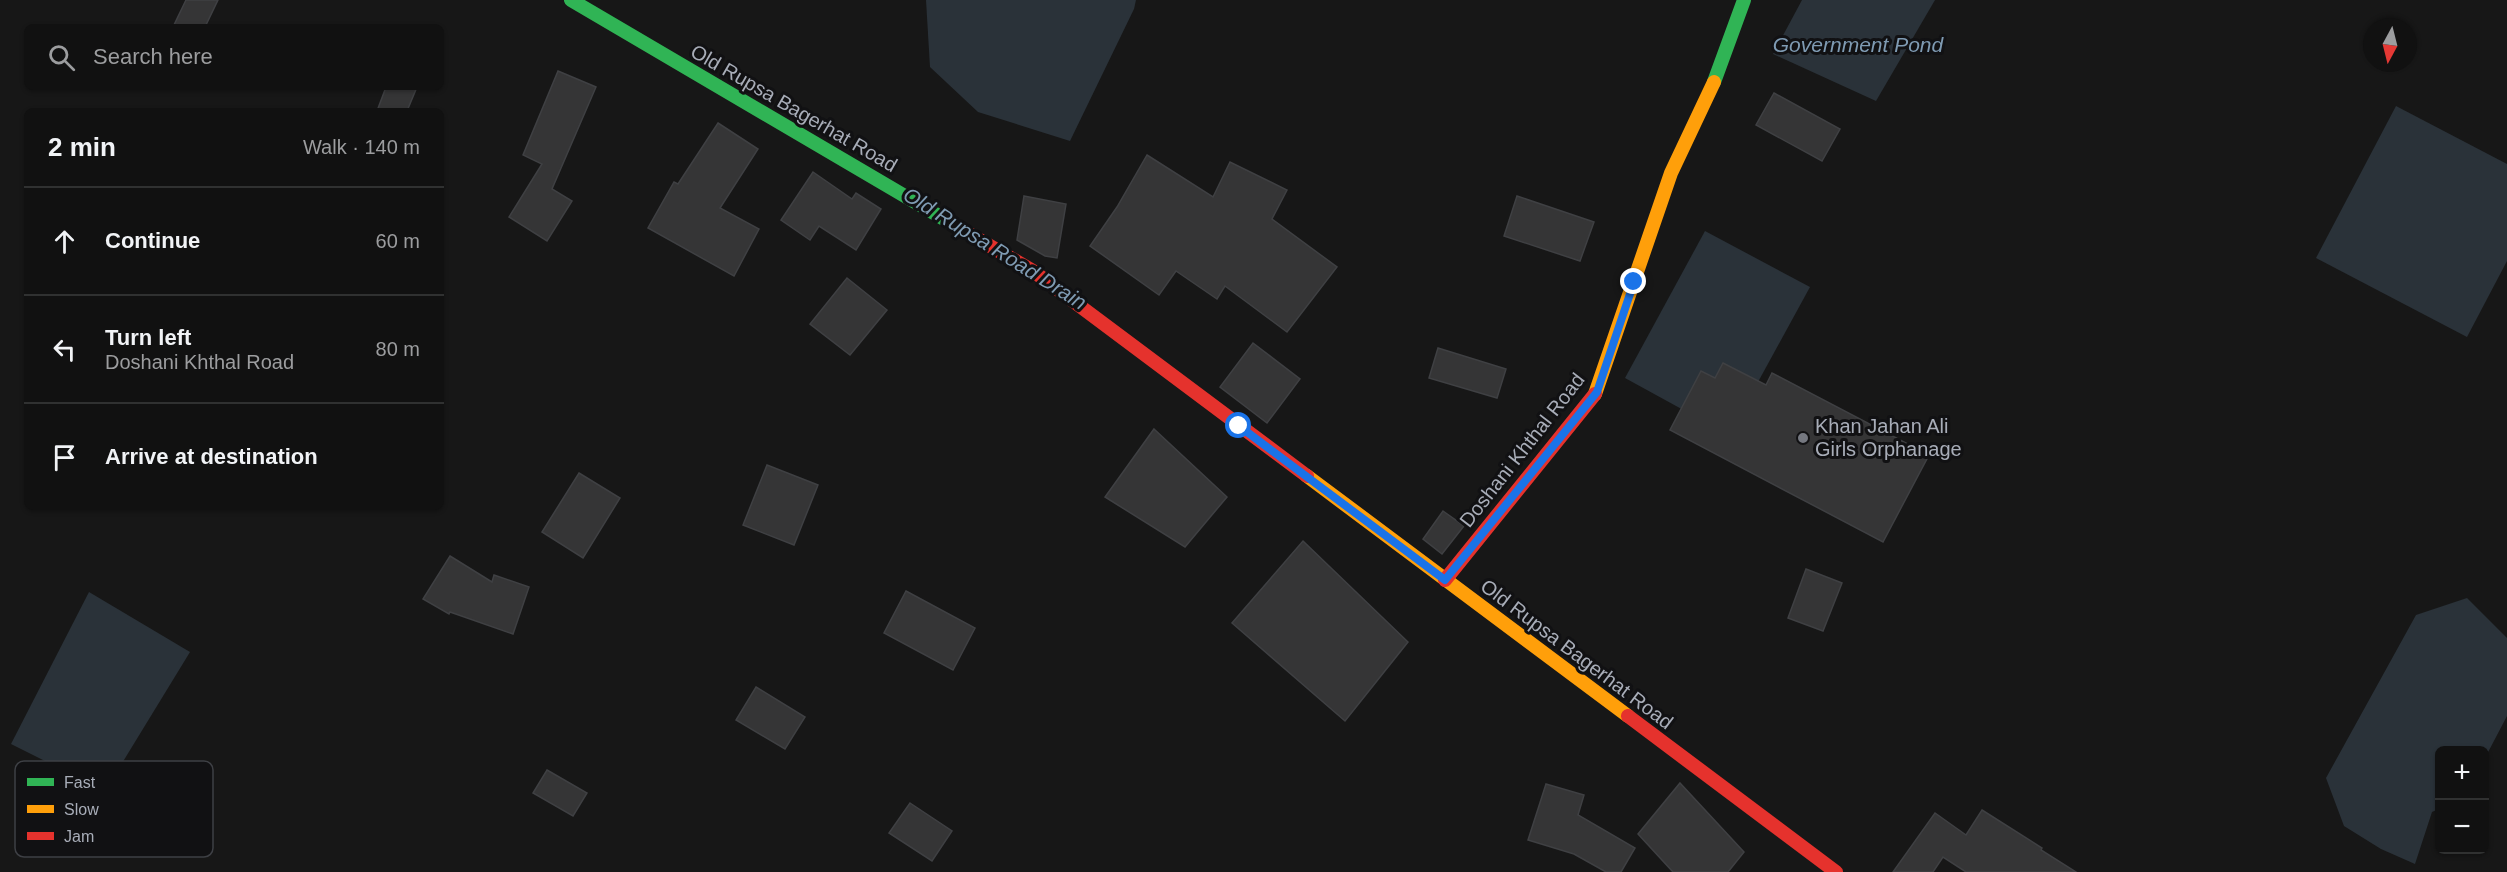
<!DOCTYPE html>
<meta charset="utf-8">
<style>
body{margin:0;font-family:Helvetica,sans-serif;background:#1a1a1a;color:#f1f3f6}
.controls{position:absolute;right:18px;bottom:18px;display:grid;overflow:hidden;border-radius:9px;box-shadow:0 2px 4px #0004}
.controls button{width:54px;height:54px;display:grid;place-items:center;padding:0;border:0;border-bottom:2px solid #303131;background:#111;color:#f1f3f6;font:30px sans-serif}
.compass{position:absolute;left:2363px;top:18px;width:54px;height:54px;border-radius:50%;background:#111;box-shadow:0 2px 4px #0004;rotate:187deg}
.stop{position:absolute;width:18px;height:18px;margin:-14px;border:4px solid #1a73e8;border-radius:50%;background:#fff}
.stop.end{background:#1a73e8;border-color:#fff;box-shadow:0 2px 6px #0008}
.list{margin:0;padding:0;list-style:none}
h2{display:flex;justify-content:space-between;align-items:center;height:78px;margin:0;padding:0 24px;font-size:26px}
h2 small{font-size:20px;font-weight:400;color:#9c9d9f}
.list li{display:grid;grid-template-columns:39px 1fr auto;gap:18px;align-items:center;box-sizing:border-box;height:108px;padding:0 24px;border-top:2px solid #303131}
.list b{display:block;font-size:22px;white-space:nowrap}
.list p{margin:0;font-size:20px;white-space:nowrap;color:#9c9d9f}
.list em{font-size:20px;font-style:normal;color:#9c9d9f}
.icon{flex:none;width:33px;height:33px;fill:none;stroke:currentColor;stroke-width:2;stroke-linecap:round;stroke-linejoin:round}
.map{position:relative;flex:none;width:2507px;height:872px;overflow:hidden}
.search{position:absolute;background:#111;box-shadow:0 2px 4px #0004;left:24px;top:24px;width:420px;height:66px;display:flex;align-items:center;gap:15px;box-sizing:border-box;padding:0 21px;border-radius:9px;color:#9c9d9f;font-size:22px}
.panel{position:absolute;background:#111;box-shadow:0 2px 4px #0004;left:24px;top:108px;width:420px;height:402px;border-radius:9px}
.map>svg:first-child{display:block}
</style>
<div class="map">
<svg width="2507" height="872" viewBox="0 0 2507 872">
<rect width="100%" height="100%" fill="#171717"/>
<!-- water -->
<g fill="#2a3239">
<polygon points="926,0 1136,0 1134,9 1070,141 978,112 930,67"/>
<polygon points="1802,0 1935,0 1876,101 1773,54"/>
<polygon points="2396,106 2507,164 2507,261 2467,337 2316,258"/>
<polygon points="1705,231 1810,287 1729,435 1625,378"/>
<polygon points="89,592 190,652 105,791 11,744"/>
<polygon points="2467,598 2507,638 2507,716 2485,758 2484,750 2440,750 2439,809 2432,812 2415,864 2381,849 2344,826 2326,778 2416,615"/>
</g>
<!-- building -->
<g fill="#353536" stroke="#3f4043" stroke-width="1.5">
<polygon points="186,0 218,0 205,27 173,27"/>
<polygon points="558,71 596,87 552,189 572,201 547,241 509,217 542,164 523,155"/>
<polygon points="386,87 417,87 407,111 377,111"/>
<polygon points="1774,93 1840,129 1822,161 1756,125"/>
<polygon points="718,123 758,149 720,208 759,229 734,276 648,228 674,182 678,184"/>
<polygon points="1147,155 1213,197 1230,162 1287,190 1272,219 1337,267 1287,332 1225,286 1217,299 1176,271 1159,295 1090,246 1117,207"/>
<polygon points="813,172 852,199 856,193 881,209 856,250 819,226 810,240 781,220"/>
<polygon points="1024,196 1066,204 1057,258 1045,256 1017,240"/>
<polygon points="1517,196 1594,222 1580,261 1504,236"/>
<polygon points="847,278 887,310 850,355 810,324"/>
<polygon points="1253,343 1300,379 1267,423 1220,387"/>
<polygon points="1438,348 1506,369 1497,398 1429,378"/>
<polygon points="1723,363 1766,385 1772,373 1929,455 1883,542 1670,430 1701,371 1715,378"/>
<polygon points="1154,429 1227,497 1185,547 1105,497"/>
<polygon points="767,465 818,485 794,545 743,525"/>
<polygon points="579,473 620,498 583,558 542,532"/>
<polygon points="1443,511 1464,526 1442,554 1423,539"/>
<polygon points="1303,541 1408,642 1345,721 1232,623"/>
<polygon points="450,556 492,582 494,575 529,587 513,634 450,612 449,614 423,599"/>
<polygon points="1806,569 1842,583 1823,631 1788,618"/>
<polygon points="906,591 975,628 953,670 884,633"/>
<polygon points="756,687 805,717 785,749 736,720"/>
<polygon points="547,770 587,793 573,816 533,793"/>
<polygon points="1680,783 1744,852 1728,872 1673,872 1638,834"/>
<polygon points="1546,784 1584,795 1578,815 1635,848 1621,872 1606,872 1574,854 1528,840"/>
<polygon points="910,803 952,831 932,861 889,833"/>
<polygon points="1982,810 2042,848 2041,850 2076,872 1966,872 1943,857 1933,872 1893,872 1935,813 1966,835"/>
</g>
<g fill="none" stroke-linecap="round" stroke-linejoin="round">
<!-- fast -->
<g stroke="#30b455" stroke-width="14">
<polyline points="571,0 961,229"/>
<polyline points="1714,82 1744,0"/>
</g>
<!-- slow -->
<g stroke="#ff9f0a" stroke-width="14">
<polyline points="1595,394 1671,173 1714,82"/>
<polyline points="1307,476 1628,716"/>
</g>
<!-- jam -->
<g stroke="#e5322d" stroke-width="14">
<polyline points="961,229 1033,271 1307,476"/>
<polyline points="1445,580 1595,394"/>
<polyline points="1628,716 1836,872"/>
</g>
</g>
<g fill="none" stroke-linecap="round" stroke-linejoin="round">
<!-- route -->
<polyline stroke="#1a73e8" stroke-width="8" points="1239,426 1445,580 1597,392 1634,282"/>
</g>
<!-- markers -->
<circle fill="#757880" stroke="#111113" stroke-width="2" cx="1803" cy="438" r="6"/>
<g text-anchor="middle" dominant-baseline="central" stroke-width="6" stroke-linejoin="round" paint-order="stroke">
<!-- street labels -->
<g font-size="20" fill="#a8adb8" stroke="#111113">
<text transform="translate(794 108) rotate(30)">Old Rupsa Bagerhat Road</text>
<text transform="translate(1522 450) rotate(-52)">Doshani Khthal Road</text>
<text transform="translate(1577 654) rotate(37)">Old Rupsa Bagerhat Road</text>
</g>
<!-- poi labels -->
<g font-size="20" fill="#a8adb8" stroke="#111113" text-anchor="start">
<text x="1815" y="426">Khan Jahan Ali<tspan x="1815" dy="23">Girls Orphanage</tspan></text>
</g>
<!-- water labels -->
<g font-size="21" font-style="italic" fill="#7f9bb3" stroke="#111113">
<text x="1858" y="44">Government Pond</text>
<text transform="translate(995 248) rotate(32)">Old Rupsa Road Drain</text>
</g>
</g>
<!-- legend -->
<rect x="15" y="761" width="198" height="96" rx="9" fill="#111113" stroke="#3e4045" stroke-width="1.5"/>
<rect x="27" y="778" width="27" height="8" fill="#30b455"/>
<rect x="27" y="805" width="27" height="8" fill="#ff9f0a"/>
<rect x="27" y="832" width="27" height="8" fill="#e5322d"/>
<g font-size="16" fill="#a8adb8">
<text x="64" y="788">Fast</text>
<text x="64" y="815">Slow</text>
<text x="64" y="842">Jam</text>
</g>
</svg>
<div class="controls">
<button>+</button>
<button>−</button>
</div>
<svg class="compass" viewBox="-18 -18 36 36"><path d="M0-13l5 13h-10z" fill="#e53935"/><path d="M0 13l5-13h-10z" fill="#9c9d9f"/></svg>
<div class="stop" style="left:1239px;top:426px"></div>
<div class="stop end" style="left:1634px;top:282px"></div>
<div class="search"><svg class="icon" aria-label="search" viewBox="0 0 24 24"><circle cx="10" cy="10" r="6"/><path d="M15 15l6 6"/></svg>Search here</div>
<section class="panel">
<h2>2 min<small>Walk · 140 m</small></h2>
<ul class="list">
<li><svg class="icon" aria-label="ahead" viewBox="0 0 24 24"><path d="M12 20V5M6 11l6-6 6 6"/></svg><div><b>Continue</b></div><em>60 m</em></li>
<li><svg class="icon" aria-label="left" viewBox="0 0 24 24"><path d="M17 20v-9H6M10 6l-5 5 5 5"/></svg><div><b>Turn left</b><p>Doshani Khthal Road</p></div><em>80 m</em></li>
<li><svg class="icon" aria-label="arrive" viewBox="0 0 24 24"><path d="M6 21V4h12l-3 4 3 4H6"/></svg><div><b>Arrive at destination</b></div></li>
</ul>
</section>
</div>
